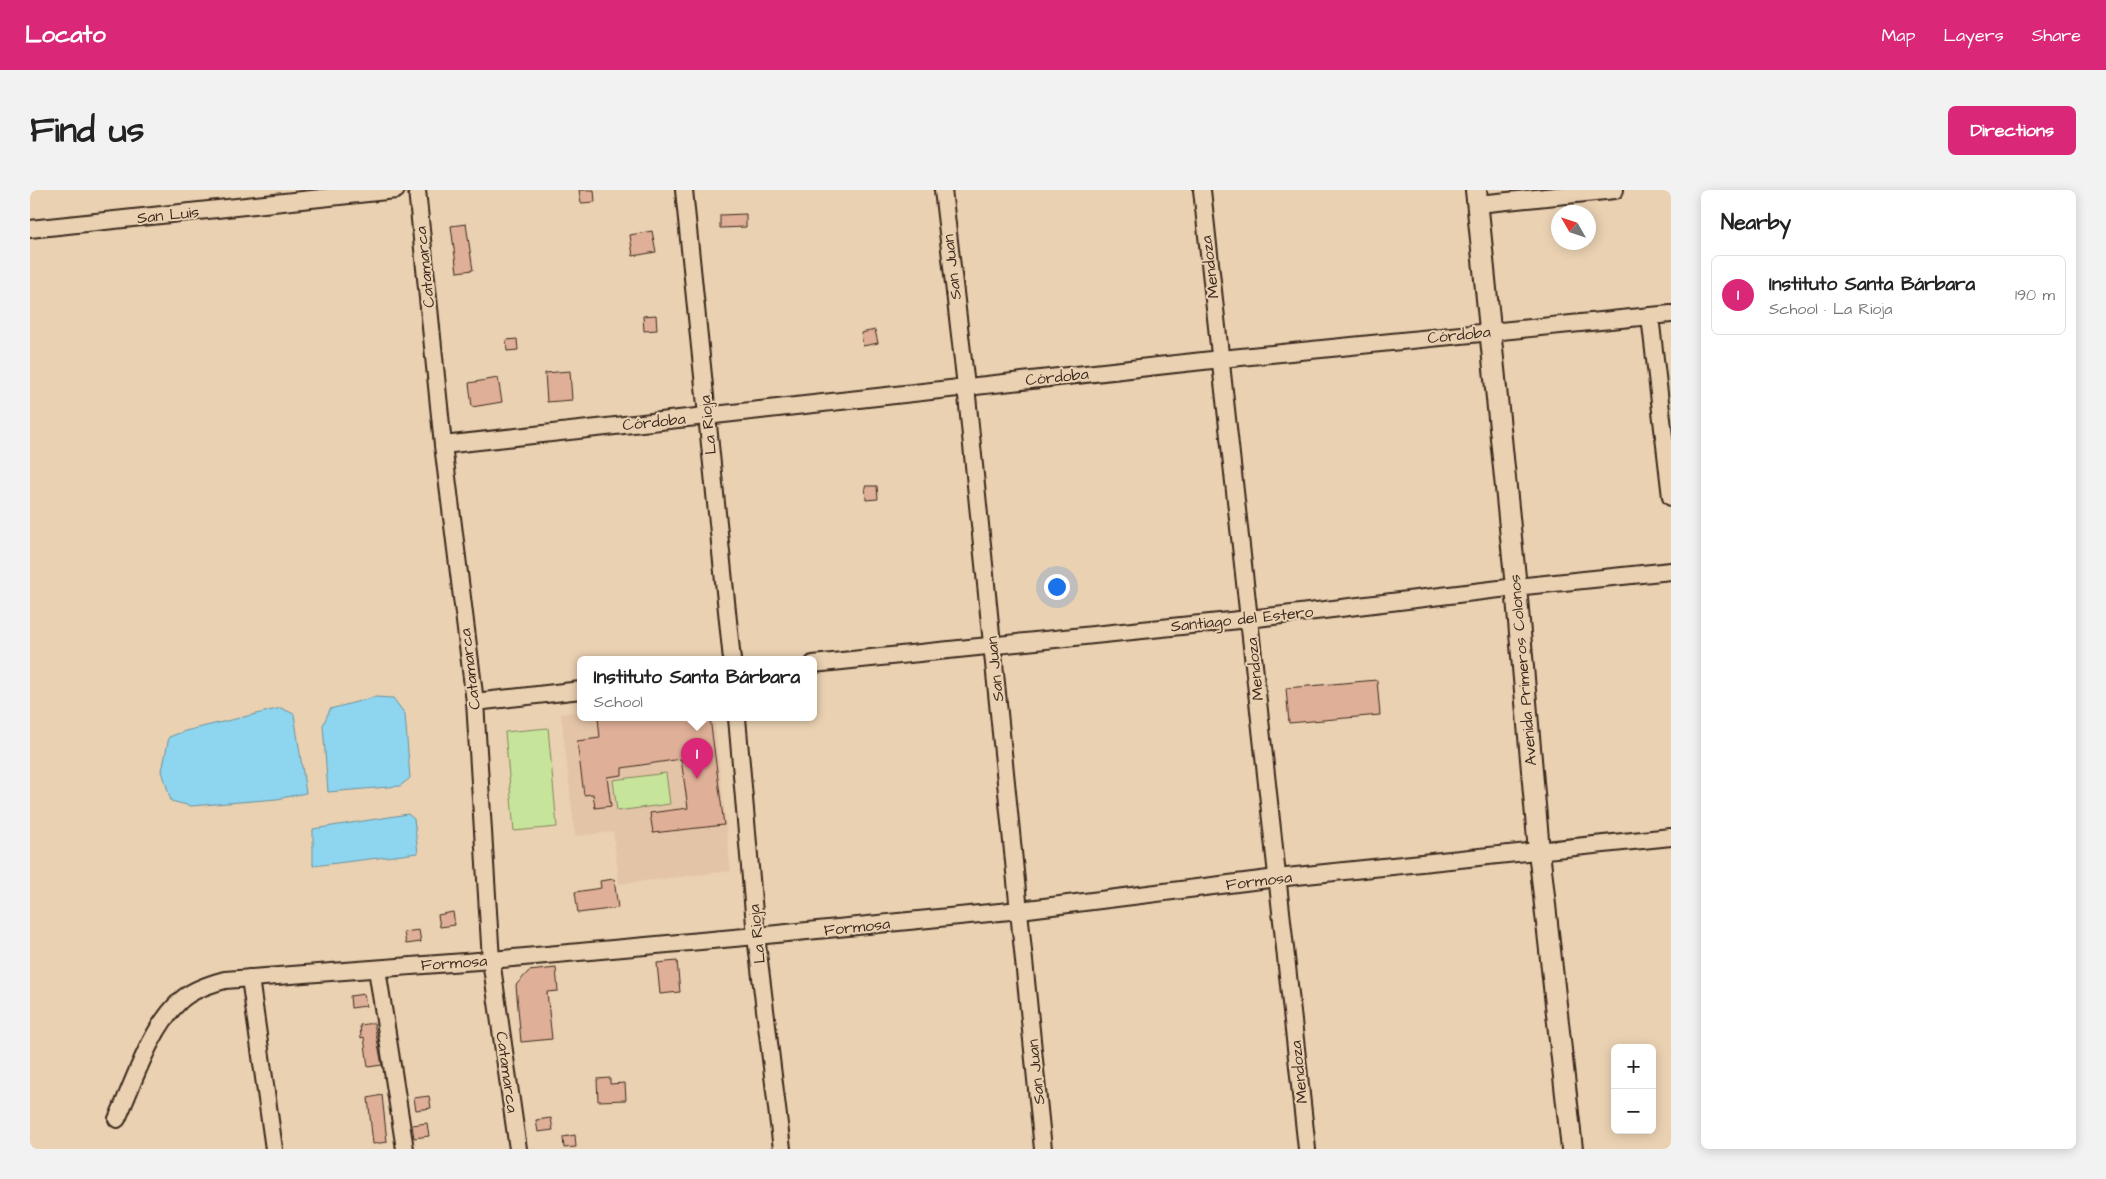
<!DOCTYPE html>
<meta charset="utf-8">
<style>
body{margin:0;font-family:"Architects Daughter",sans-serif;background:#f2f2f2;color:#222}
.controls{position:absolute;right:15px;bottom:15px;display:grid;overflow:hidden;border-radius:8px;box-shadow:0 2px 12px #0003}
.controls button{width:45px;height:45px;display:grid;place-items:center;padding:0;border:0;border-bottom:1px solid #e0e0e0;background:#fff;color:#222;font:25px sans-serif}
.compass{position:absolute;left:1521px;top:15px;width:45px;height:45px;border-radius:50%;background:#fff;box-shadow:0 2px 12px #0003;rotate:309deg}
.you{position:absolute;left:1026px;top:396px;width:18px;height:18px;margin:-12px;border:4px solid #fff;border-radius:50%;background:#1a73e8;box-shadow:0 0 0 8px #1a73e833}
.badge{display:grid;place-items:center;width:32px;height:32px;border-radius:50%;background:#db2777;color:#fff;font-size:16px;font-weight:700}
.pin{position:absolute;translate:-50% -41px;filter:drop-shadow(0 1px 2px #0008)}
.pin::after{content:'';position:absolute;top:26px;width:18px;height:15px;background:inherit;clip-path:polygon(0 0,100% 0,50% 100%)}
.popup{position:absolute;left:547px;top:466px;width:240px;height:65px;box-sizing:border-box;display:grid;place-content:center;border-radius:8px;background:#fff;filter:drop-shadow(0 1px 4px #0005);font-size:16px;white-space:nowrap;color:#767676}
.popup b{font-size:19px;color:#222}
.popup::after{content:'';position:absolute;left:50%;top:100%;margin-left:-10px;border:10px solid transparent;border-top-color:#fff}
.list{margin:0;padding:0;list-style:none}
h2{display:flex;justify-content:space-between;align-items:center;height:65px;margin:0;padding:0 20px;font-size:21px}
h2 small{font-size:16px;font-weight:400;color:#767676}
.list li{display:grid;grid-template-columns:32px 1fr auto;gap:15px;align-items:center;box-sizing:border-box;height:80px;margin:0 10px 10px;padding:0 10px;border:1px solid #e0e0e0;border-radius:8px}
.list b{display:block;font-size:19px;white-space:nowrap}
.list p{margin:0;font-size:16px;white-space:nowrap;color:#767676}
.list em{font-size:16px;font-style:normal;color:#767676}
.map{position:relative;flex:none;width:1641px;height:959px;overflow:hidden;border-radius:8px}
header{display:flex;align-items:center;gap:30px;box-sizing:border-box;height:70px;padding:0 25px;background:#db2777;color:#fff}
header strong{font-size:24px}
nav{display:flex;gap:28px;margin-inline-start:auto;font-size:18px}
.intro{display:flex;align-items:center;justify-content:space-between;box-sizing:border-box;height:120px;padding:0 30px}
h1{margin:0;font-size:35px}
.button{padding:12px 22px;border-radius:8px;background:#db2777;color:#fff;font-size:18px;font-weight:700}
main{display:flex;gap:30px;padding:0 30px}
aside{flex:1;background:#fff;border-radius:8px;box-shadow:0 2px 12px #0003}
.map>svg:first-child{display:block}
</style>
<header>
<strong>Locato</strong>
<nav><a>Map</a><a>Layers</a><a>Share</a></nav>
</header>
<div class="intro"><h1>Find us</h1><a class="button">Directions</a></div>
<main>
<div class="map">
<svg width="1641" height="959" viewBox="0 0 1641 959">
<rect width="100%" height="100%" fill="#ead1b2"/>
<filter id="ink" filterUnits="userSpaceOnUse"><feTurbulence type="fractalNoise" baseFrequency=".02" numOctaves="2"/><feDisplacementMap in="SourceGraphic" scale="10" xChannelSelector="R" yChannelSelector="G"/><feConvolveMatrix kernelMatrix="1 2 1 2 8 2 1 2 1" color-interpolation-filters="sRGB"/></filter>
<g filter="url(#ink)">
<!-- built -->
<polygon fill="#e4c4a7" points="551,521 551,528 684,528 701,681 589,694 583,642 545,646 531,524"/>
<!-- green -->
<g fill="#c7e49b" stroke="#81875c">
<polygon points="518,538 527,637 484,641 475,542"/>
<polygon points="636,583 640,614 587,621 583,590"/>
</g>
<!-- water -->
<g fill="#8ed5ef" stroke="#6d919b">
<polygon points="345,507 363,508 375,524 380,588 370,596 298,602 293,535 300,519"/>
<polygon points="251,518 264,524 276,603 247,609 161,616 141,611 132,581 139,547 155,541"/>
<polygon points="378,624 384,629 388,663 283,676 283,639"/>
</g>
<!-- building -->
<g fill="#dfaf97" stroke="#3b2a1e">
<polygon points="549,0 564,0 565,12 551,13"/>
<polygon points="716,24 716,37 690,38 690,25"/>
<polygon points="436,34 443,80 427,82 421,36"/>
<polygon points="622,41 626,62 603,66 600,45"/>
<polygon points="626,125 627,140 614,141 613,126"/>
<polygon points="845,140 848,153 833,156 831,143"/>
<polygon points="487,149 488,160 477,161 476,150"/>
<polygon points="540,181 542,210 517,212 515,183"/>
<polygon points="468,188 472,212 442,217 439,193"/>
<polygon points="835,296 847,296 848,309 836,310"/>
<polygon points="1347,490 1350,525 1259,533 1256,498"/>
<polygon points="568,528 680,528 694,635 623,643 620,623 658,618 651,569 592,578 592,585 577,587 581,616 565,618 563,604 554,605 547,551 570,548"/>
<polygon points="584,689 588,718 548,723 545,702 571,698 570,691"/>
<polygon points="423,722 425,735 410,737 408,725"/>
<polygon points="389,740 391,752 376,754 374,742"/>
<polygon points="647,771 650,802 630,804 627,773"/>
<polygon points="526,778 528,801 517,802 522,849 491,852 486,795 499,781"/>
<polygon points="334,804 336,816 321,818 320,806"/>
<polygon points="344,833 352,875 338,877 334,847 331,848 330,835"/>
<polygon points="580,888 580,894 595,893 596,910 568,911 567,889"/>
<polygon points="352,905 357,952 343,954 338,908"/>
<polygon points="399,906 401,918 386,920 384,908"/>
<polygon points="521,928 523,940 508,942 506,930"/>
<polygon points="397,933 399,946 384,948 382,935"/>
<polygon points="545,945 546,957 534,958 533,947"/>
</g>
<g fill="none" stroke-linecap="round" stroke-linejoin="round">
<!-- minor casing -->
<g stroke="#3b2a1e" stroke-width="20">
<g id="minor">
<polyline points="387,0 413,255 445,512 461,770 488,959"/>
<polyline points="654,0 702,470"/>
<polyline points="913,0 936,196 1013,959"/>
<polyline points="1172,0 1277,959"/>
<polyline points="1448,14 1585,0"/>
<polyline points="0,39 366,0"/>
<polyline points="1620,126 1641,307"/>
<polyline points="413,255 1191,169 1641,124"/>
<polyline points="783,474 1219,429 1486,397 1641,381"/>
<polyline points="445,512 551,500"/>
<polyline points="707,528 726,746 752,959"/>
<polyline points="347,779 375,959"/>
<polyline points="220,788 244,959"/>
<path d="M87,929c17,-37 33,-90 63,-118 11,-11 30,-17 45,-21l266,-20 265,-24 264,-26 257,-32 394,-41"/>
</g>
</g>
<!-- tertiary casing -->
<g stroke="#3b2a1e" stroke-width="24">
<polyline id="tertiary" points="1446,0 1486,397 1509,661 1542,959"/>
</g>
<!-- minor -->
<use href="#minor" stroke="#ead1b2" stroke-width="16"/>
<!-- tertiary -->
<use href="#tertiary" stroke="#ead1b2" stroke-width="20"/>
</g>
</g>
<g text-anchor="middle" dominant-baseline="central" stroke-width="4" stroke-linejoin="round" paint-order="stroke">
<!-- street labels -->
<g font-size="16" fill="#3b2a1e" stroke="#ead1b2">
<text transform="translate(138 25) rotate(-6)">San Luis</text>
<text transform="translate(395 77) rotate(-96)">Catamarca</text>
<text transform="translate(922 77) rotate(-97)">San Juan</text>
<text transform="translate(1180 77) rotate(-97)">Mendoza</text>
<text transform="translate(1429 145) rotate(-6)">Córdoba</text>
<text transform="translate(1027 187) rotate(-6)">Córdoba</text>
<text transform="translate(624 232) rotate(-6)">Córdoba</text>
<text transform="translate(678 235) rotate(-96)">La Rioja</text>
<text transform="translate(1212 429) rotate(-6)">Santiago del Estero</text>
<text transform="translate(440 479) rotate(-97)">Catamarca</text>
<text transform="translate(965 479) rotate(-96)">San Juan</text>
<text transform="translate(1225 479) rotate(-96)">Mendoza</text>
<text transform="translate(1493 480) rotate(-95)">Avenida Primeros Colonos</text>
<text transform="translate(1229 691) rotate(-7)">Formosa</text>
<text transform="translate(827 737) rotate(-6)">Formosa</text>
<text transform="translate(727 744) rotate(-96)">La Rioja</text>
<text transform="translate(424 773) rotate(-4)">Formosa</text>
<text transform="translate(477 882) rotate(82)">Catamarca</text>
<text transform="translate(1006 882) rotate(-96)">San Juan</text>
<text transform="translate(1269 882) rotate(-96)">Mendoza</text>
</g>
</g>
</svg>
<div class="controls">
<button>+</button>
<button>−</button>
</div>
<svg class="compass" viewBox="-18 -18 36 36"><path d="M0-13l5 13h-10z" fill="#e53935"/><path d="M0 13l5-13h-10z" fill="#767676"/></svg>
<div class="you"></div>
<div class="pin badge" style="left:667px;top:589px">1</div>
<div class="popup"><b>Instituto Santa Bárbara</b>School</div>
</div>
<aside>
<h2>Nearby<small></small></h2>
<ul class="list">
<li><span class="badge">1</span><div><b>Instituto Santa Bárbara</b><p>School · La Rioja</p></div><em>190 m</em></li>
</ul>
</aside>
</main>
